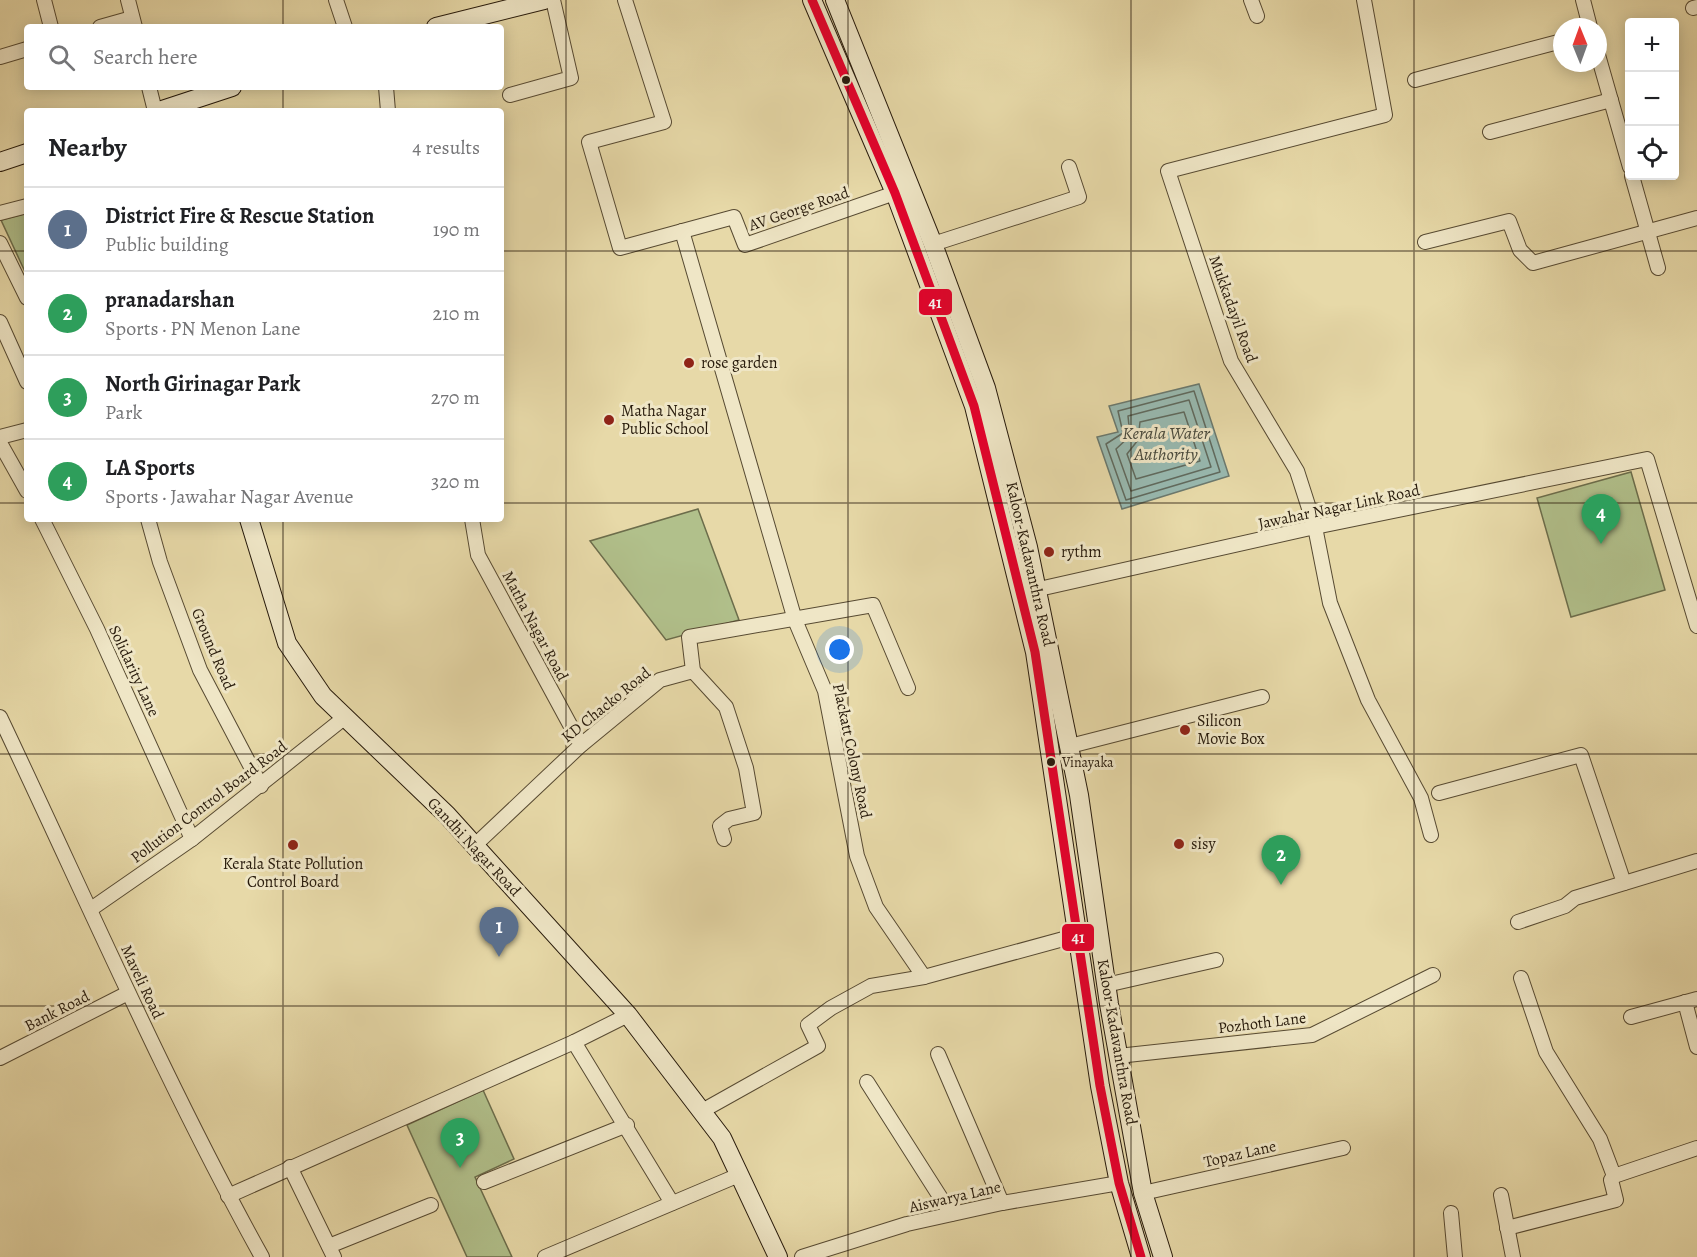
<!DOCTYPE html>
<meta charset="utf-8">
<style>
body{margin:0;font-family:Alegreya,serif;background:#f2f2f2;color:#202124}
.controls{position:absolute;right:18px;top:18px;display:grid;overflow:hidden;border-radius:6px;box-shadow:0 3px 15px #0003}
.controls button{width:54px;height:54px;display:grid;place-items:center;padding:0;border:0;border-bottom:2px solid #e0e0e0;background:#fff;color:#202124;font:30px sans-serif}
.compass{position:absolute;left:1553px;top:18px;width:54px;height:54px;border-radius:50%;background:#fff;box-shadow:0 3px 15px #0003;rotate:359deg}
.you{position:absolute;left:840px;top:650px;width:21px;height:21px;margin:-15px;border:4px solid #fff;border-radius:50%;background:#1a73e8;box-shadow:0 0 0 9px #1a73e833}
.badge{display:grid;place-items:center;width:39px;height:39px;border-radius:50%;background:#ea580c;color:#fff;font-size:20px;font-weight:700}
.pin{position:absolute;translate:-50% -50px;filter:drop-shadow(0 2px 3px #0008)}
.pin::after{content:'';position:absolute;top:32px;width:21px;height:18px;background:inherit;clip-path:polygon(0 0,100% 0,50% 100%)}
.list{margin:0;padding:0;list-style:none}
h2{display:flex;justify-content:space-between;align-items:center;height:78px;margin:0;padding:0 24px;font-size:26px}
h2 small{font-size:20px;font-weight:400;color:#757577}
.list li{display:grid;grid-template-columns:39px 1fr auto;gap:18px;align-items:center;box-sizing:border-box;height:84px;padding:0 24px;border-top:2px solid #e0e0e0}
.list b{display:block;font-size:22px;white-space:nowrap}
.list p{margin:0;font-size:20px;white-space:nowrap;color:#757577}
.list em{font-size:20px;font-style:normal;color:#757577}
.icon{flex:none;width:33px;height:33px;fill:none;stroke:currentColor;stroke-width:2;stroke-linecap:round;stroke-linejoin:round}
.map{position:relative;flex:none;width:1697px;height:1257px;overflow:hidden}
.search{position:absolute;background:#fff;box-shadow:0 3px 15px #0003;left:24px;top:24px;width:480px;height:66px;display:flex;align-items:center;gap:15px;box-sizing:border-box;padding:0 21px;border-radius:6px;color:#757577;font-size:22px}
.panel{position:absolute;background:#fff;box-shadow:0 3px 15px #0003;left:24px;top:108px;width:480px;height:414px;border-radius:6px}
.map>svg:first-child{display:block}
</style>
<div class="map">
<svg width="1697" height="1257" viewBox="0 0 1697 1257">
<rect width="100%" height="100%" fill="#e7d9a8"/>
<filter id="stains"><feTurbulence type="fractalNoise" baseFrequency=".00333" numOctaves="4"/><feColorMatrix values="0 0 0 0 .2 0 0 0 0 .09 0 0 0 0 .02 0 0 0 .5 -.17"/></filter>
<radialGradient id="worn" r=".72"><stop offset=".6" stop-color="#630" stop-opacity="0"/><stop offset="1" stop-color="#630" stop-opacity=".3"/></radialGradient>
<!-- green -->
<g fill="#b1c08b" stroke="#6c6d4b" stroke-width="1.5">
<polygon points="27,213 27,276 1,220"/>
<polygon points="1631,472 1665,590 1571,617 1537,498"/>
<polygon points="698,509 739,620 666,640 590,541"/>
<polygon points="483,1090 514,1159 475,1177 512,1257 467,1257 407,1125"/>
</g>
<!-- water -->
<polygon fill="#98b9b0" stroke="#6b796e" stroke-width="1.5" points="1199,384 1229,476 1122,509 1097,437 1118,432 1109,406"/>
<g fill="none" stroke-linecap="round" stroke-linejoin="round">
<!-- shore -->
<g stroke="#606a5e" stroke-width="1.5">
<polygon points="1194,391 1220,472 1126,500 1106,444 1123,433 1118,411"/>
<polygon points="1189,400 1211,467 1131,491 1116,449 1130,436 1128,416"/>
<polygon points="1184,412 1200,461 1136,479 1127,454 1138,440 1140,422"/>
</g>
<!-- street casing -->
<g stroke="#574a32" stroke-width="16">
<g id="street">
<polyline points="44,0 51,27"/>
<polyline points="128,0 135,27"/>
<polyline points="336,0 345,27"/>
<polyline points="625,0 664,122 589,142 620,248 734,217 745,245 895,193"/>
<polyline points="1251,0 1257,16"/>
<polyline points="1364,0 1385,115 1168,171 1231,361 1297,471 1315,527 1330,603 1368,700 1421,798 1431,835"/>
<polyline points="1583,0 1590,27"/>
<polyline points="1693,8 1697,7"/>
<polyline points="100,27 132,18"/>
<polyline points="1598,55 1630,167"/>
<polyline points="0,57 27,49"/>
<polyline points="1415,80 1562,41"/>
<polyline points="149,87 155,111"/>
<polyline points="386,87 388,111"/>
<polyline points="510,95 571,78 553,0"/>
<polyline points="1490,132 1611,100"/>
<polyline points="1632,176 1658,268"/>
<polyline points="0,213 27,206"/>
<polyline points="682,231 795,620 825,691 857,856 876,907 924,977"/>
<polyline points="1425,242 1509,221 1520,250 1533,263 1697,218"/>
<polyline points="0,243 27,298"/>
<polyline points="933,244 1079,197 1069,167"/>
<polyline points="0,322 27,382"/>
<polyline points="0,437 27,430"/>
<polyline points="0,443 27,491"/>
<polyline points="42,519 97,629 192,839"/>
<polyline points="148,519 160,562 200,670 261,786"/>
<polyline points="472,519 478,555 581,745"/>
<polyline points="1039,589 1315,527 1647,459 1697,626"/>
<polyline points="693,671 689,637 873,605 908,688"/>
<path d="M0,717c86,181 165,365 262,540"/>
<polyline points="1070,746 1262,697"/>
<polyline points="1439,793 1581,755 1624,883"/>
<polyline points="474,846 581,745 660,680 693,671 726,707 746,768 754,813 729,819 720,826 724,839"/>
<polyline points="91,909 192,839 344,718"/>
<polyline points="1518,922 1565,906 1575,898 1697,861"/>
<polyline points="1521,978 1546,1052 1600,1139 1614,1176 1697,1148"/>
<polyline points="1106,985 1216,960"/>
<polyline points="1685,1002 1697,1047"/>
<polyline points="1631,1017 1697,999"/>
<polyline points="574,1042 672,1203"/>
<polyline points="938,1054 1002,1203"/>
<polyline points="1118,1056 1312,1035 1433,975"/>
<polyline points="0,1058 128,993"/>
<polyline points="867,1082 951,1214"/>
<polyline points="702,1111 818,1046 808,1025 831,1008 871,986 924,977 1078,935"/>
<polyline points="290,1167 334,1257"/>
<polyline points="484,1182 627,1125"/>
<polyline points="1143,1193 1343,1148"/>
<polyline points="1501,1195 1513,1257"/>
<polyline points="228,1196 574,1042 628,1015"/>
<polyline points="1451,1213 1455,1257"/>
<polyline points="1507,1228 1616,1200 1611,1180 1614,1176"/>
<polyline points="329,1246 431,1205"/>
<polyline points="545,1257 739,1175"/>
<polyline points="802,1257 907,1224 1002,1203 1119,1183"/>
</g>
</g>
<!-- secondary casing -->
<g stroke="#271a0b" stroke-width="20">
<g id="secondary">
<polyline points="812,0 895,193 974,406 1035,652 1100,1086 1119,1183 1141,1257"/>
<polyline points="835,0 933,244 986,388 1028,547 1079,795 1109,1004 1143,1193 1163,1257"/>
<polyline points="436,27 544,0"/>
<polyline points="159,111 232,87"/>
<polyline points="0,162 27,153"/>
<polyline points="249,519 287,643 323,696 447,815 628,1015 722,1138 778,1257"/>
</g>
</g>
<!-- street -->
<use href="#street" stroke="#efe6c6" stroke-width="14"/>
<!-- secondary -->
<use href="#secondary" stroke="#efe6c6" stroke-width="18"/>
<!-- bus-1 casing -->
<g stroke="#efe6c6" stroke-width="14">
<polyline id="bus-1" points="812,0 895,193 974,406 1035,652 1100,1086 1119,1183 1141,1257"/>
</g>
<!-- bus-1 -->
<use href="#bus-1" stroke="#e4002b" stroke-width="9"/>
</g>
<!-- grid -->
<path fill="none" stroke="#271a0b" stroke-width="1.5" stroke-opacity="0.55" d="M283,0v27M566,0v1257M848,0v1257M1131,0v1257M1414,0v1257M283,87v24M0,251h27M501,251h1196M0,503h27M501,503h1196M283,519v738M0,754h1697M0,1006h1697"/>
<!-- markers -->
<g fill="#271a0b" stroke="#efe6c6" stroke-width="2">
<circle cx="846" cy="80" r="5"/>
<circle cx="1051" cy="762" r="5"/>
</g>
<g fill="#8f2418" stroke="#efe6c6" stroke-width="2">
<circle cx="689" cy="363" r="6"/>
<circle cx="609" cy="420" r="6"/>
<circle cx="1049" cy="552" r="6"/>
<circle cx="1185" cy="730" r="6"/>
<circle cx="1179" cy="844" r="6"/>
<circle cx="293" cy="845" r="6"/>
</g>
<g text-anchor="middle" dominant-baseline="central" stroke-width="6" stroke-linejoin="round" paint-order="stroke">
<!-- bus labels -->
<g font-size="14" fill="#271a0b" stroke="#efe6c6" text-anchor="start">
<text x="1062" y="762">Vinayaka</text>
</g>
<!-- street labels -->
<g font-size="16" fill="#271a0b" stroke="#efe6c6">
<text transform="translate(799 209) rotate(-19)">AV George Road</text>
<text transform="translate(1233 309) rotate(70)">Mukkadayil Road</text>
<text transform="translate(1339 507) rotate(-12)">Jawahar Nagar Link Road</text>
<text transform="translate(1030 564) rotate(77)">Kaloor-Kadavanthra Road</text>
<text transform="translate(535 626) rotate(62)">Matha Nagar Road</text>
<text transform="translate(213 649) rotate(67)">Ground Road</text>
<text transform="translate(134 671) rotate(65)">Solidarity Lane</text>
<text transform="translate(606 705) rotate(-39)">KD Chacko Road</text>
<text transform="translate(852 751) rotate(78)">Plackatt Colony Road</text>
<text transform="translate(209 802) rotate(-37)">Pollution Control Board Road</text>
<text transform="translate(474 847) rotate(47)">Gandhi Nagar Road</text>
<text transform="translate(142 982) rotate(65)">Maveli Road</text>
<text transform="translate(57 1011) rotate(-27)">Bank Road</text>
<text transform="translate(1262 1023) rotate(-7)">Pozhoth Lane</text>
<text transform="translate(1117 1042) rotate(80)">Kaloor-Kadavanthra Road</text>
<text transform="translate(1240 1154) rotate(-13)">Topaz Lane</text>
<text transform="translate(955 1197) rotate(-13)">Aiswarya Lane</text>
</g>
<!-- poi labels -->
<g font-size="16" fill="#271a0b" stroke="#efe6c6" text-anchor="start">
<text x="701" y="363">rose garden</text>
<text x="621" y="411">Matha Nagar<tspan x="621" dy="18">Public School</tspan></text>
<text x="1061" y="552">rythm</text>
<text x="1197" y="721">Silicon<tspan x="1197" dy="18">Movie Box</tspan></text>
<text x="1191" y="844">sisy</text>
<text x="293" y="864" text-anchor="middle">Kerala State Pollution<tspan x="293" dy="18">Control Board</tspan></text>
</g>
<!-- water labels -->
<g font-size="18" font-style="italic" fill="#494a3d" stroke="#efe6c6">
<text x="1166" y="433">Kerala Water<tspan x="1166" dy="21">Authority</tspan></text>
</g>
</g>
<g stroke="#efe6c6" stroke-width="2">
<rect x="918" y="288" width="35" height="28" rx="6" fill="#e4002b"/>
<rect x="1061" y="923" width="34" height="29" rx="6" fill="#e4002b"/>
</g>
<g font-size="16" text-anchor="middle" font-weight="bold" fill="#fff">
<text x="935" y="308">41</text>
<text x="1078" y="943">41</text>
</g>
<rect width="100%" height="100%" filter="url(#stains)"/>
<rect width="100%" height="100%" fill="url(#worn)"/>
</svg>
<div class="controls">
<button>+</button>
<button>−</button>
<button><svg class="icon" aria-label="locate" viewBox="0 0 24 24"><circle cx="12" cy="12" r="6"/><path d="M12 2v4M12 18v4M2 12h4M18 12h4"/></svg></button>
</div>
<svg class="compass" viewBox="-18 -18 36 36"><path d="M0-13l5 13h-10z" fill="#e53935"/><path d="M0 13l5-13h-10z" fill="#757577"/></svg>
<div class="you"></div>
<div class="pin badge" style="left:499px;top:957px;background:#5c6f8a">1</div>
<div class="pin badge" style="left:1281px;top:885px;background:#2e9e5b">2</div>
<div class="pin badge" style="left:460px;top:1168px;background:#2e9e5b">3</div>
<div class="pin badge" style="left:1601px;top:544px;background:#2e9e5b">4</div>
<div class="search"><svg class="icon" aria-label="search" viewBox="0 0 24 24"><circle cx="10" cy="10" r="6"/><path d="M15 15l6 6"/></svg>Search here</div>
<section class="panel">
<h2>Nearby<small>4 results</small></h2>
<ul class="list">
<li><span class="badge" style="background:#5c6f8a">1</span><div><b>District Fire &amp; Rescue Station</b><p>Public building</p></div><em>190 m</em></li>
<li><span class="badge" style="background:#2e9e5b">2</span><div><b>pranadarshan</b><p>Sports · PN Menon Lane</p></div><em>210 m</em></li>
<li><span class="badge" style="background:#2e9e5b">3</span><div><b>North Girinagar Park</b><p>Park</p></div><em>270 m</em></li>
<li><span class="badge" style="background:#2e9e5b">4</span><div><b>LA Sports</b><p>Sports · Jawahar Nagar Avenue</p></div><em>320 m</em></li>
</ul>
</section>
</div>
